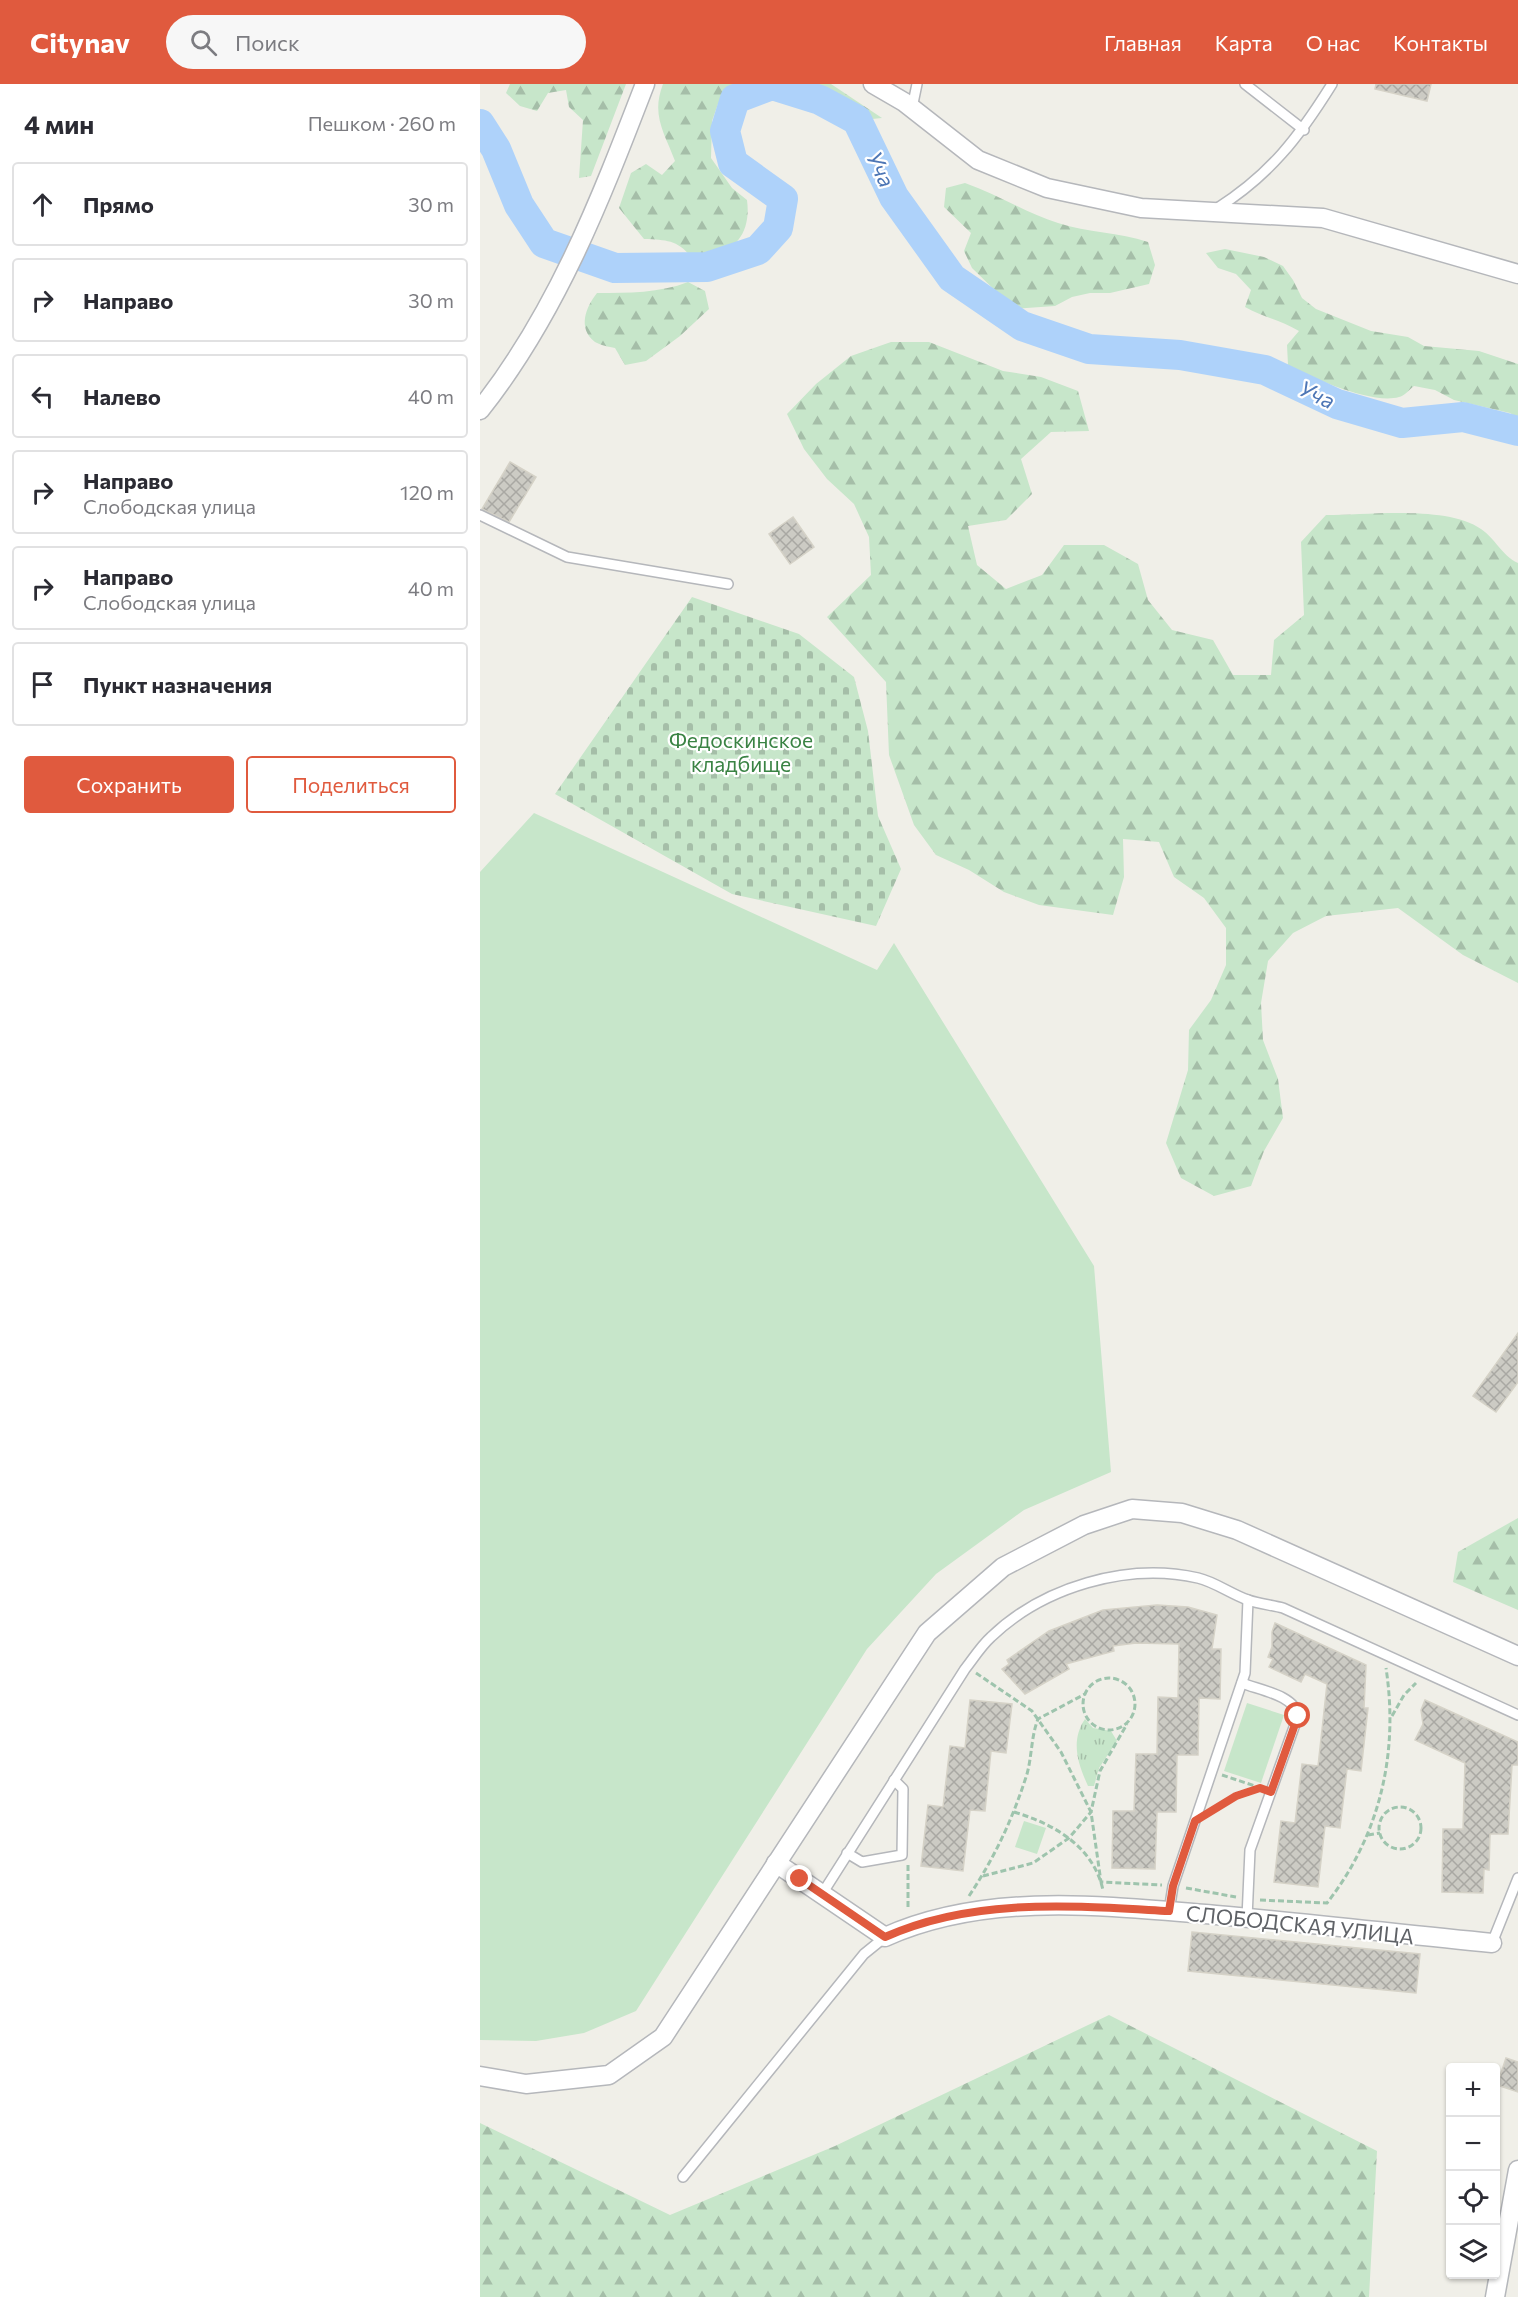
<!DOCTYPE html>
<html lang="ru">
<meta charset="utf-8">
<style>
body{margin:0;font-family:Commissioner,sans-serif;background:#f7f7f7;color:#2b2b33}
.controls{position:absolute;right:18px;bottom:18px;display:grid;overflow:hidden;border-radius:6px;box-shadow:0 2px 4px #0004}
.controls button{width:54px;height:54px;display:grid;place-items:center;padding:0;border:0;border-bottom:2px solid #e1e1e2;background:#fff;color:#2b2b33;font:30px sans-serif}
.stop{position:absolute;width:18px;height:18px;margin:-14px;border:4px solid #e05a3e;border-radius:50%;background:#fff}
.stop.end{background:#e05a3e;border-color:#fff;box-shadow:0 2px 6px #0008}
.list{margin:0;padding:0;list-style:none}
h2{display:flex;justify-content:space-between;align-items:center;height:78px;margin:0;padding:0 24px;font-size:26px}
h2 small{font-size:20px;font-weight:400;color:#7c7c81}
.list li{display:grid;grid-template-columns:39px 1fr auto;gap:18px;align-items:center;box-sizing:border-box;height:84px;margin:0 12px 12px;padding:0 12px;border:2px solid #e1e1e2;border-radius:6px}
.list b{display:block;font-size:22px;white-space:nowrap}
.list p{margin:0;font-size:20px;white-space:nowrap;color:#7c7c81}
.list em{font-size:20px;font-style:normal;color:#7c7c81}
.actions{display:flex;gap:12px;padding:18px 24px}
.actions a{flex:1;padding:14px 0;border:2px solid #e05a3e;border-radius:6px;text-align:center;font-size:21px;color:#e05a3e}
.actions .main{background:#e05a3e;color:#fff}
.icon{flex:none;width:33px;height:33px;fill:none;stroke:currentColor;stroke-width:2;stroke-linecap:round;stroke-linejoin:round}
.map{position:relative;flex:none;width:1038px;height:2213px;overflow:hidden}
header{display:flex;align-items:center;gap:36px;box-sizing:border-box;height:84px;padding:0 30px;background:#e05a3e;color:#fff}
header strong{font-size:28px}
nav{display:flex;gap:33px;margin-inline-start:auto;font-size:21px}
.search{width:420px;height:54px;background:#f7f7f7;display:flex;align-items:center;gap:15px;box-sizing:border-box;padding:0 21px;border-radius:33px;color:#7c7c81;font-size:22px}
main{display:flex}
aside{flex:1;background:#fff}
.map>svg:first-child{display:block}
</style>
<header>
<strong>Citynav</strong>
<div class="search"><svg class="icon" aria-label="search" viewBox="0 0 24 24"><circle cx="10" cy="10" r="6"/><path d="M15 15l6 6"/></svg>Поиск</div>
<nav><a>Главная</a><a>Карта</a><a>О нас</a><a>Контакты</a></nav>
</header>
<main>
<aside>
<h2>4 мин<small>Пешком · 260 m</small></h2>
<ul class="list">
<li><svg class="icon" aria-label="ahead" viewBox="0 0 24 24"><path d="M12 20V5M6 11l6-6 6 6"/></svg><div><b>Прямо</b></div><em>30 m</em></li>
<li><svg class="icon" aria-label="right" viewBox="0 0 24 24"><path d="M7 20v-9h11M14 6l5 5-5 5"/></svg><div><b>Направо</b></div><em>30 m</em></li>
<li><svg class="icon" aria-label="left" viewBox="0 0 24 24"><path d="M17 20v-9H6M10 6l-5 5 5 5"/></svg><div><b>Налево</b></div><em>40 m</em></li>
<li><svg class="icon" aria-label="right" viewBox="0 0 24 24"><path d="M7 20v-9h11M14 6l5 5-5 5"/></svg><div><b>Направо</b><p>Слободская улица</p></div><em>120 m</em></li>
<li><svg class="icon" aria-label="right" viewBox="0 0 24 24"><path d="M7 20v-9h11M14 6l5 5-5 5"/></svg><div><b>Направо</b><p>Слободская улица</p></div><em>40 m</em></li>
<li><svg class="icon" aria-label="arrive" viewBox="0 0 24 24"><path d="M6 21V4h12l-3 4 3 4H6"/></svg><div><b>Пункт назначения</b></div></li>
</ul>
<div class="actions"><a class="main">Сохранить</a><a>Поделиться</a></div>
</aside>
<div class="map">
<svg width="1038" height="2213" viewBox="0 0 1038 2213">
<defs>
<pattern id="forest-firs" width="22" height="20" patternUnits="userSpaceOnUse" patternTransform="scale(1.5)"><rect width="22" height="20" fill="#c7e6ca"/><path d="M5 1l3.5 6h-7zM16 11l3.5 6h-7z" fill="#a5bea8"/></pattern>
<pattern id="cemetery-stones" width="16" height="16" patternUnits="userSpaceOnUse" patternTransform="scale(1.5)"><rect width="16" height="16" fill="#c7e6ca"/><path d="M2 7V4a2 2 0 0 1 4 0v3zM10 15v-3a2 2 0 0 1 4 0v3z" fill="#a5bea8"/></pattern>
<pattern id="park-tufts" width="24" height="20" patternUnits="userSpaceOnUse" patternTransform="scale(1.5)"><rect width="24" height="20" fill="#c7e6ca"/><path d="M3 7l-1-3M5 7V3M7 7l1-3M15 17l-1-3M17 17v-4M19 17l1-3" fill="none" stroke="#a5bea8"/></pattern>
<pattern id="building-cross-hatch" width="8" height="8" patternUnits="userSpaceOnUse" patternTransform="scale(1.5)"><rect width="8" height="8" fill="#cccbc4"/><path d="M0 0l8 8M0 8l8-8" fill="none" stroke="#a9a8a3"/></pattern>
</defs>
<rect width="100%" height="100%" fill="#f0efe8"/>
<!-- grass -->
<g fill="#c7e6ca">
<polygon points="54,729 397,886 414,859 614,1182 631,1388 544,1426 456,1490 387,1565 156,1927 104,1949 56,1957 0,1956 0,788"/>
<polygon points="767,1619 804,1631 781,1699 744,1687"/>
<polygon points="544,1737 566,1744 557,1770 535,1763"/>
</g>
<!-- forest -->
<g fill="url(#forest-firs)">
<polygon points="30,0 146,0 111,92 99,94 103,36 89,23 86,6 68,9 57,27 40,22 26,9"/>
<path d="M183,0h87l-32,20 -6,17 -1,37 21,30 15,12c5,37 -17,58 -54,59 -15,-19 -25,-19 -49,-20l-25,-31 12,-35 15,-9 16,11 13,-14c-11,-29 -24,-46 -12,-77z"/>
<polygon points="314,0 351,0 402,34 382,36 347,9"/>
<path d="M485,99c32,11 61,30 93,40 30,10 61,9 90,19l7,23 -6,19 -39,9h-20l-18,4 -17,9 -41,3 -42,-41 -8,-17 7,-18 -27,-26 2,-19z"/>
<path d="M745,165l39,8 19,9 10,14 9,18 14,11 55,22 37,6 16,9 55,5 39,13v54l-8,-5 -56,-13 -19,-10 -21,-4c-5,4 -10,10 -15,11 -26,8 -88,-19 -111,-32l-1,-20 12,-14c-17,-10 -36,-14 -54,-24l6,-17 -15,-16 -18,-6 -12,-15z"/>
<path d="M208,198l17,9 4,18 -29,27 -34,25 -21,4 -10,-17c-6,-1 -15,-3 -20,-6 -18,-14 -9,-35 2,-49 31,0 63,0 91,-11z"/>
<path d="M411,258h38l74,29 38,6 37,14 11,40 -38,1 -30,27 11,35 -26,26 -38,6 9,39 29,24 36,-14 22,-30h40l34,19 10,36 24,30 41,10 20,35h38l3,-35 30,-25 -3,-73 25,-27c42,0 121,-10 155,14 15,10 20,26 37,34v420l-55,-28 -65,-47 -72,8 -33,17 -25,28 -7,42 2,37 15,39 5,39 -19,33 -13,35 -37,10 -33,-18 -15,-35 22,-73 1,-40 22,-30 15,-35v-37l-22,-30 -30,-21 -15,-35 -36,-3 1,38 -11,38 -74,-10 -35,-13 -35,-22 -33,-15 -22,-30 -25,-70 -3,-73 -59,-65 44,-42 -2,-38 -15,-33 -27,-25 -23,-30 -17,-35 29,-30 35,-28z"/>
<polygon points="1038,1434 1038,1526 973,1498 978,1468"/>
<polygon points="629,1931 897,2067 889,2213 0,2213 0,2039 190,2131 355,2062"/>
</g>
<!-- cemetery -->
<polygon fill="url(#cemetery-stones)" points="212,513 319,550 374,593 388,647 398,732 421,785 396,842 252,810 75,710"/>
<!-- park -->
<path fill="url(#park-tufts)" d="M605,1635l8,9 18,3 6,10 -18,27 -5,18h-6c-10,-22 -18,-45 -3,-67z"/>
<g fill="none" stroke-linecap="round" stroke-linejoin="round">
<!-- river -->
<polyline stroke="#aed2fa" stroke-width="30" points="0,40 16,65 39,121 64,159 135,184 227,183 278,166 298,144 303,115 253,79 245,47 255,15 292,1 340,16 377,36 414,113 472,194 542,242 609,265 700,271 785,286 857,320 922,339 983,333 1038,347"/>
</g>
<!-- building -->
<g fill="url(#building-cross-hatch)" stroke="#d5d2c7" stroke-width="1.5">
<polygon points="896,0 951,0 947,17 895,5"/>
<polygon points="30,378 56,393 29,438 2,425"/>
<polygon points="313,433 334,463 310,480 289,450"/>
<polygon points="1038,1249 1038,1298 1016,1328 993,1312"/>
<polygon points="677,1521 708,1523 737,1531 732,1565 741,1565 740,1615 719,1614 718,1671 697,1671 696,1728 677,1728 675,1785 632,1784 633,1727 654,1727 656,1670 677,1670 678,1613 698,1614 699,1560 656,1559 633,1562 634,1567 586,1580 589,1585 545,1610 522,1585 529,1580 527,1576 569,1547 623,1526"/>
<polygon points="795,1539 886,1581 884,1624 888,1624 881,1687 867,1685 860,1744 845,1742 838,1803 794,1798 801,1737 815,1739 822,1680 838,1682 847,1600 825,1590 821,1598 789,1583 793,1575 788,1573 792,1563 792,1548"/>
<polygon points="490,1616 532,1620 526,1669 511,1667 505,1727 490,1726 483,1787 441,1782 448,1721 463,1723 470,1662 485,1664"/>
<polygon points="945,1616 1038,1658 1038,1681 1032,1681 1028,1750 1010,1750 1009,1786 1004,1785 1003,1809 962,1808 963,1745 983,1745 985,1679 935,1656 943,1640 941,1626"/>
<polygon points="712,1848 940,1870 936,1909 708,1887"/>
<polygon points="1026,1974 1038,1978 1038,2008 1017,2001"/>
</g>
<g fill="none" stroke-linecap="round" stroke-linejoin="round">
<!-- lane casing -->
<g stroke="#b5b7bb" stroke-width="12">
<g id="lane">
<polyline points="765,0 824,46"/>
<polyline points="432,24 437,0"/>
<path d="M736,125c54,-34 83,-72 116,-125"/>
<polyline points="0,431 87,473 248,500"/>
<path d="M762,1599c17,7 53,12 56,33l-48,134 -3,68"/>
<polyline points="367,1769 382,1778 422,1771 423,1705 414,1696"/>
<path d="M342,1810l143,-225c8,-10 16,-23 26,-32 52,-50 136,-75 207,-59 17,4 33,16 50,22 11,4 24,5 35,8l235,107"/>
<polyline points="689,1827 693,1802 765,1589 768,1516"/>
<polyline points="1012,1859 1038,1794"/>
<polyline points="203,2093 384,1870 405,1853"/>
</g>
</g>
<!-- street casing -->
<g stroke="#b5b7bb" stroke-width="21">
<g id="street">
<polyline points="393,0 424,18 498,76 567,104 661,124 843,134 1038,190"/>
<path d="M0,326c77,-97 121,-212 165,-326"/>
<path d="M296,1779l109,74c102,-46 222,-31 331,-22 92,8 184,19 276,28"/>
<polyline points="0,1992 46,2000 129,1991 183,1953 447,1549 523,1483 604,1441 652,1425 702,1429 757,1446 1038,1572"/>
<polyline points="1015,2213 1038,2086"/>
</g>
</g>
<!-- path -->
<g stroke="#9ec4ad" stroke-width="3" stroke-dasharray="6 3" stroke-linecap="butt">
<polyline points="496,1589 552,1627 581,1668 611,1728 621,1798 682,1801"/>
<circle cx="629" cy="1620" r="26"/>
<polyline points="912,1632 924,1611 936,1599"/>
<polyline points="742,1691 778,1703"/>
<circle cx="920" cy="1744" r="21"/>
<polyline points="733,1725 779,1704"/>
<path d="M534,1728c40,12 79,34 89,78"/>
<polyline points="888,1751 900,1749"/>
<polyline points="428,1781 428,1826"/>
<polyline points="503,1792 553,1779 589,1754 611,1728 620,1687 647,1640"/>
<polyline points="706,1804 756,1813"/>
<path d="M489,1812c26,-39 44,-78 58,-122 5,-18 4,-37 11,-55l47,-25"/>
<path d="M780,1816l67,3c53,-68 72,-150 59,-235"/>
</g>
<!-- lane -->
<use href="#lane" stroke="#fff" stroke-width="9"/>
<!-- street -->
<use href="#street" stroke="#fff" stroke-width="18"/>
</g>
<g fill="none" stroke-linecap="round" stroke-linejoin="round">
<!-- route -->
<path stroke="#e05a3e" stroke-width="8" d="M320,1795l85,58c89,-40 189,-31 284,-26l4,-25 22,-65 41,-25 24,-8 11,4 27,-76"/>
</g>
<g text-anchor="middle" dominant-baseline="central" stroke-width="4.5" stroke-linejoin="round" paint-order="stroke">
<!-- park labels -->
<g font-size="21" fill="#3a8344" stroke="#fff">
<text x="261" y="655">Федоскинское<tspan x="261" dy="24">кладбище</tspan></text>
</g>
<!-- street labels -->
<g font-size="21" fill="#5f6267" stroke="#fff">
<text transform="translate(820 1840) rotate(6)">СЛОБОДСКАЯ УЛИЦА</text>
</g>
<!-- water labels -->
<g font-size="22" font-style="italic" fill="#4d76b5" stroke="#fff">
<text transform="translate(401 85) rotate(65)">Уча</text>
<text transform="translate(837 310) rotate(25)">Уча</text>
</g>
</g>
</svg>
<div class="controls">
<button>+</button>
<button>−</button>
<button><svg class="icon" aria-label="locate" viewBox="0 0 24 24"><circle cx="12" cy="12" r="6"/><path d="M12 2v4M12 18v4M2 12h4M18 12h4"/></svg></button>
<button><svg class="icon" aria-label="layers" viewBox="0 0 24 24"><path d="M12 4l9 5-9 5-9-5zM3 14l9 5 9-5"/></svg></button>
</div>
<div class="stop" style="left:818px;top:1632px"></div>
<div class="stop end" style="left:320px;top:1795px"></div>
</div>
</main>
